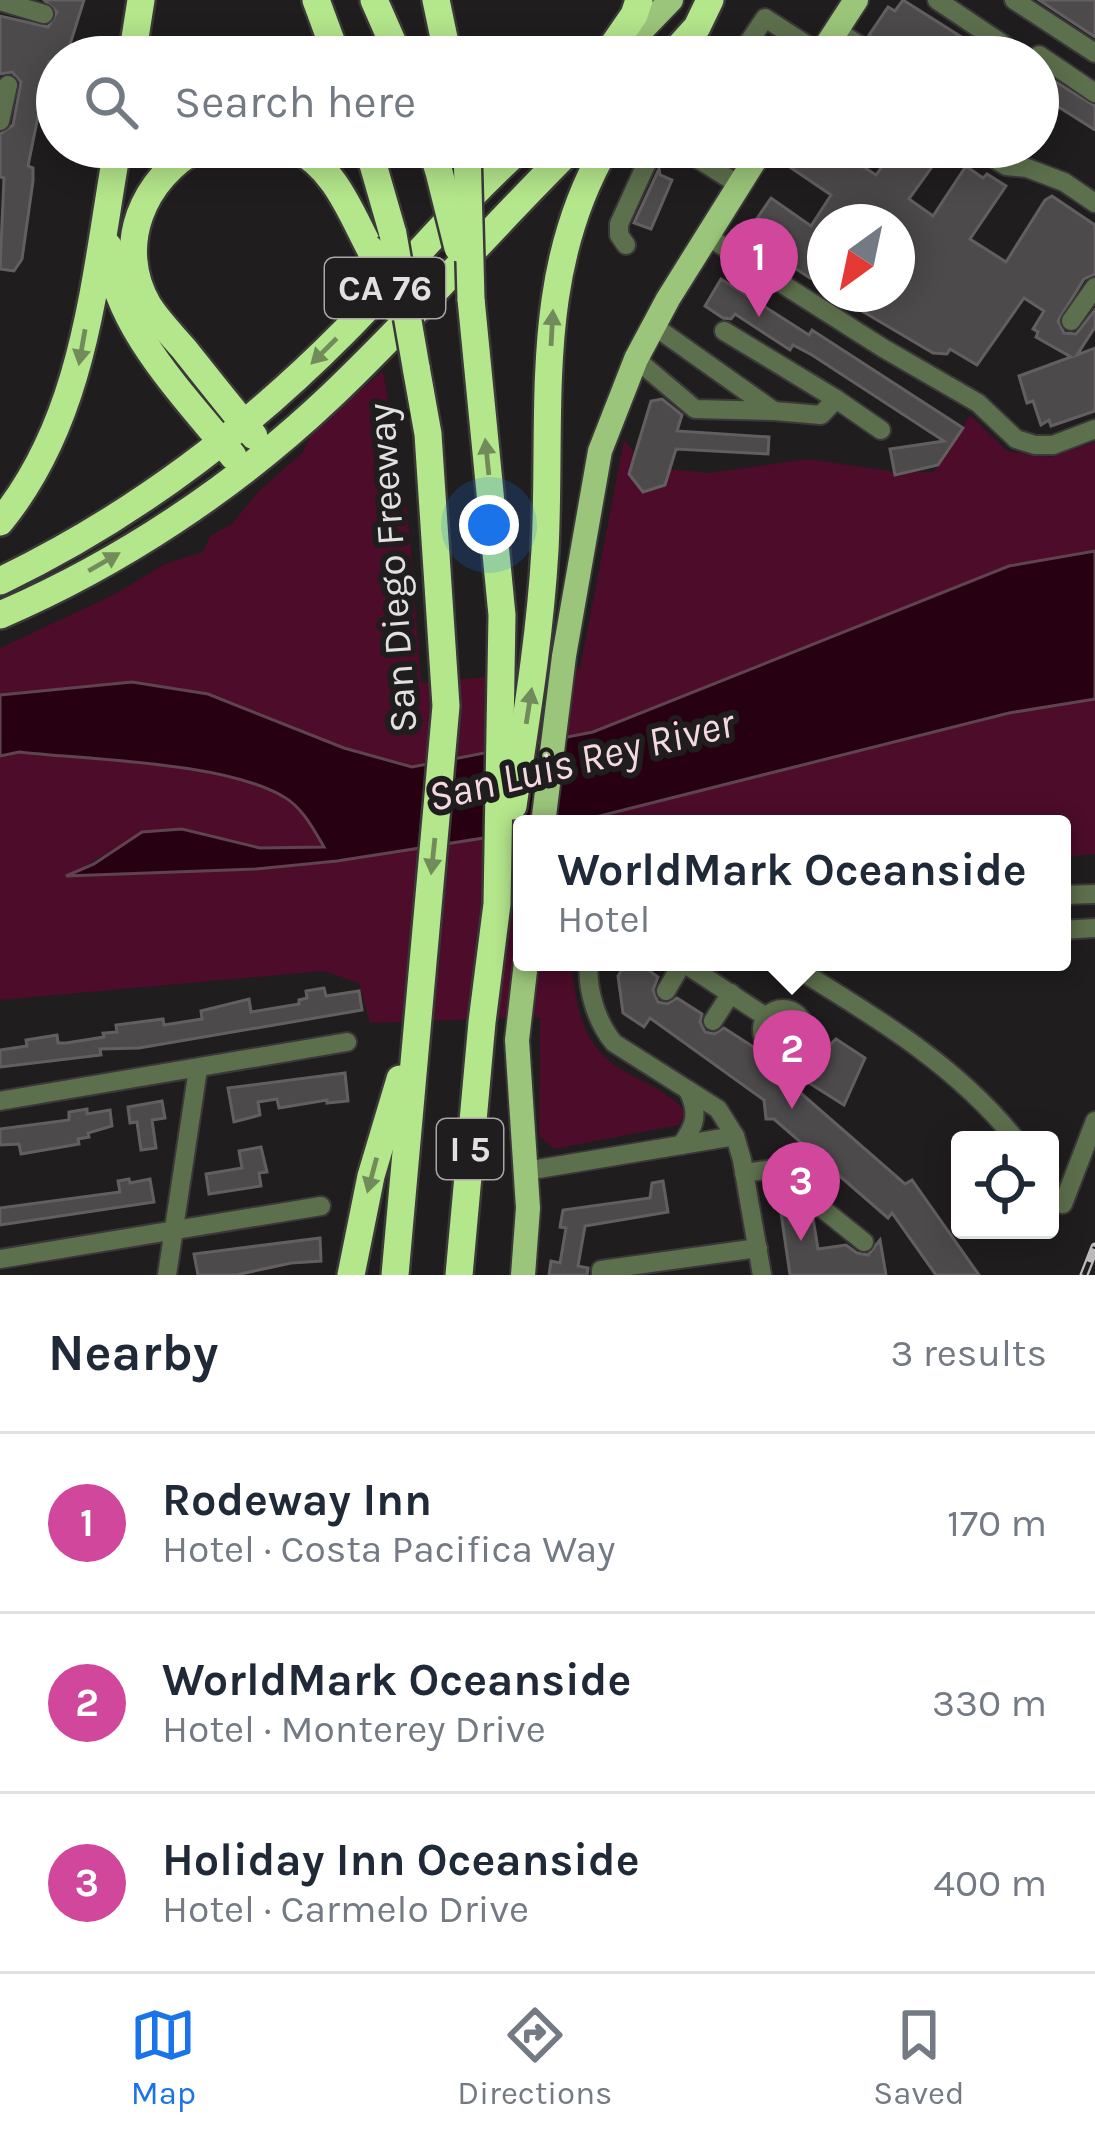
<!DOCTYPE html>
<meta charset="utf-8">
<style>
body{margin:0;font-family:Karla,sans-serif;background:#f2f2f3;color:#1f2937}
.controls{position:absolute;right:36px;bottom:36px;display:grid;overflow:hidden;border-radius:12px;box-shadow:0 6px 30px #0003}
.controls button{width:108px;height:108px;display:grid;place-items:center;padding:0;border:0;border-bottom:3px solid #e0e1e3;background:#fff;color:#1f2937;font:60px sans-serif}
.compass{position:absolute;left:807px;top:204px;width:108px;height:108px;border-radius:50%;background:#fff;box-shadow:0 6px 30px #0003;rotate:213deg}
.you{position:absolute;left:489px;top:525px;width:42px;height:42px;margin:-30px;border:9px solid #fff;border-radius:50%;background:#1a73e8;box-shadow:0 0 0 18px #1a73e833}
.badge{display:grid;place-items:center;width:78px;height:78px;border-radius:50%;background:#1a73e8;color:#fff;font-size:39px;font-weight:700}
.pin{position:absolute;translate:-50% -99px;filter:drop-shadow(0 3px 6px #0008)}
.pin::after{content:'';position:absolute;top:63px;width:42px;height:36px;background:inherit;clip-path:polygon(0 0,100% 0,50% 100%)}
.popup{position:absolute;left:513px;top:815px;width:558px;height:156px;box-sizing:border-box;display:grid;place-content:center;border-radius:12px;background:#fff;filter:drop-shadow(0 3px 9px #0005);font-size:39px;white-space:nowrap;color:#747a83}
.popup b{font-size:45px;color:#1f2937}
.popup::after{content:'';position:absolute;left:50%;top:100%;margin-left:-24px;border:24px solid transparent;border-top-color:#fff}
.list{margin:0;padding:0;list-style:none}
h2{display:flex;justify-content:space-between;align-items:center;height:156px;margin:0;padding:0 48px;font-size:51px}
h2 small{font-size:39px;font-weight:400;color:#747a83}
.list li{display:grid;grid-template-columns:78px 1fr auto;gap:36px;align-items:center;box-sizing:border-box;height:180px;padding:0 48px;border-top:3px solid #e0e1e3}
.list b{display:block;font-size:45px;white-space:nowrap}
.list p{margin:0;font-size:39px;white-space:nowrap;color:#747a83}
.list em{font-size:39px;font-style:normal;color:#747a83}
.icon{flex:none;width:66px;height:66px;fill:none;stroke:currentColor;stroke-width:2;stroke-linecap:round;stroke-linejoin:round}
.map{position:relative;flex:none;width:1095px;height:1275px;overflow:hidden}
.search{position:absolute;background:#fff;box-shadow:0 6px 30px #0003;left:36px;right:36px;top:36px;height:132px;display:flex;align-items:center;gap:30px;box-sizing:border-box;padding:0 42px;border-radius:66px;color:#747a83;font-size:45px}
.sheet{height:696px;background:#fff}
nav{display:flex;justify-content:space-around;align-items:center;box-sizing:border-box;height:168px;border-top:3px solid #e0e1e3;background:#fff;font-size:33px;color:#747a83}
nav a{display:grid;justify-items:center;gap:6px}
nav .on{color:#1a73e8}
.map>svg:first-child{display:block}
</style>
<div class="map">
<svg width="1095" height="1275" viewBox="0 0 1095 1275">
<rect width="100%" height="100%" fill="#201d1e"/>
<!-- green -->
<g fill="#4c0c2a">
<polygon points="383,371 408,516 421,683 580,668 624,440 647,467 710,473 808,459 888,471 934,472 970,415 1007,451 1050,457 1095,442 1095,551 1009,566 593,732 412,767 344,748 208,694 132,682 0,695 0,648 113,595 165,564 203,552 210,536 232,524 258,492 303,452 313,430"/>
<polygon points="1095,699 1095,854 1062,857 1062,824 568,824 1009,713"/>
<path d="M19,752c68,7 211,11 266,45 17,11 29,34 39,51h-64l-118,-16 -72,43 186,-6 81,-8 185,-29v130h49c4,31 7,65 29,90 21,25 63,32 86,60l-7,13 -125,24 -15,-13 1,-119 -170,6 -11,-40 -35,-12 -324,29v-244z"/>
</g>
<!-- water -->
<path fill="#270011" stroke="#5f434f" stroke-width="3" d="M1095,551v148l-86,14 -441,111h-46v8l-185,29 -81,8 -190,7 28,-12 48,-32 40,-3 78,19 64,-1c-10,-17 -22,-40 -40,-50 -58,-35 -194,-37 -265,-45l-19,4v-61l132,-13 76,12 136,54 68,19 181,-35 416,-166z"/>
<!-- building -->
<g fill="#4d4a4b" stroke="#635f60" stroke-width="3">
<polygon points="44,0 84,0 67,54 57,57 57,63 49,62 28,166 33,168 33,181 22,259 14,271 0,269 4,178 0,177 0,134 13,125 21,82 12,72 0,74 0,16 48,27 57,12"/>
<polygon points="903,0 982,50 977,57 951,43 941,57 890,57 885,46 869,35 888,7 895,11"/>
<polygon points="1039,0 1095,0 1095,37"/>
<polygon points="1038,71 1095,106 1095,130 1038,94"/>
<polygon points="799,147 861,147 853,160 876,175 896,147 933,147 942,153 909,199 933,216 966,166 983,178 987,174 1006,186 970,239 1006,262 1045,200 1052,196 1095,225 1095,274 1084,279 1058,321 1064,333 1076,334 1095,310 1095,327 1077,355 1095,348 1095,411 1051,426 1049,420 1041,425 1033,401 1027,403 1019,376 1071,357 1036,337 1038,332 1033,329 1044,311 1024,298 977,365 950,349 947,354 933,353 845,301 849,294 897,294 897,222 825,222 825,281 813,274 810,278 745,236 771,198 811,226 831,195 787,165"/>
<polygon points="659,169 660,175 672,180 651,229 634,223"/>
<polygon points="721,279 809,335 812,330 963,428 938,465 895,475 890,449 944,441 812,355 793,345 790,350 735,314 731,319 723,318 705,306"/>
<polygon points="662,399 682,415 677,431 769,437 768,454 676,449 665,485 643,492 629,474 651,401"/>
<polygon points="626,962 645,962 644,967 658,977 653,990 658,1002 667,1004 677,998 702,1014 700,1022 705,1032 714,1034 724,1028 786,1068 780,1075 905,1184 912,1180 979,1275 936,1275 892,1213 888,1218 774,1119 766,1119 764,1100 650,1018 644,1027 623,1013 618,976"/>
<polygon points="324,988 326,996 359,991 362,1010 139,1048 100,1049 101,1055 0,1067 0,1050 27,1046 26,1040 57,1035 58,1043 66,1043 104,1037 103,1033 117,1032 116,1025 163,1019 164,1025 202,1019 201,1011 249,999 251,1012 299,1004 299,1000 307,998 306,991"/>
<polygon points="836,1039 865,1058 844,1105 798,1076"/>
<polygon points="345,1073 348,1101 327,1103 327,1100 279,1108 277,1099 258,1102 260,1115 234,1122 228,1088"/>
<polygon points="162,1101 165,1118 152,1120 156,1148 141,1150 137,1122 130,1123 128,1107"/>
<polygon points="87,1109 87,1114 110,1110 112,1126 88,1133 89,1137 78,1139 79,1144 21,1154 19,1144 0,1145 0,1129 69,1120 69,1112"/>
<polygon points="261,1147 267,1172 259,1173 261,1186 209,1194 206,1174 242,1168 239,1151"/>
<polygon points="129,1179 130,1183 150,1179 154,1202 0,1225 0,1208 120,1192 118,1181"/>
<polygon points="663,1181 668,1212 585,1226 578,1266 588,1268 587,1275 549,1275 551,1261 560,1263 566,1228 560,1227 563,1210 650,1198 652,1183"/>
<polygon points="802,1210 813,1218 818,1249 846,1245 857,1253 868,1255 880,1240 886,1275 790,1275 781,1213"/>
<polygon points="320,1238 321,1261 291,1263 236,1275 198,1275 194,1254"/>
</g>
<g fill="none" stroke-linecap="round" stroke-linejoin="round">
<!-- minor casing -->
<g stroke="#3b3839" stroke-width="22">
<g id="minor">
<polyline points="937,0 1004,45"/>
<polyline points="1014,0 1095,53"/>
<polyline points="0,1 44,14"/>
<polyline points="836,30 877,57"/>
<polyline points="1039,55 1095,93"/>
<polyline points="749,57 742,52 765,18 821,54"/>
<polyline points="0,121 8,85"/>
<polyline points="976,147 1006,166 1027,168 1064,182 1095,203"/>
<polyline points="684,150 739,185"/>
<polyline points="707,236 883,348 978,403 1016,439 1035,445 1053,445 1095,429"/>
<polyline points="626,245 619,235 619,224 654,147"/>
<polyline points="1071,321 1095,287"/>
<polyline points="724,331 836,399 821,415 774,411"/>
<polyline points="636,359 695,409 774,411 654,326"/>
<polyline points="836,399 881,430"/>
<polyline points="1062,895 1095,894"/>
<polyline points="1062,930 1095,928"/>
<path d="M589,962c-3,27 8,61 25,81l104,66 17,27 7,24 20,115"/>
<polyline points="682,962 766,1017"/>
<path d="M786,962c83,51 169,101 230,178"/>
<polyline points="666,991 683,962"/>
<circle cx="783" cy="1030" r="21"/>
<polyline points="713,1021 731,993"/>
<polyline points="0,1101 347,1042"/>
<path d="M681,1145c15,-20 18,-32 7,-55"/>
<polyline points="526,1171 735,1136"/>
<polyline points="744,1173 773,1169 864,1242"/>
<polyline points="1063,1204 1095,1121"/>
<polyline points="0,1259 321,1206"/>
<polyline points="167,1275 198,1069"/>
<polyline points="601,1275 601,1270 758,1248"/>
</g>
</g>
<!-- major casing -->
<g stroke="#3b3839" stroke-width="28">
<g id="major">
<polyline points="616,57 671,0"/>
<polyline points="819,57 856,0"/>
<polyline points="543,824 564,656 600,451 636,359 668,299 763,147"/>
<polyline points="523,1275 528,1208 517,1040 526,962"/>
</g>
</g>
<!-- highway casing -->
<g stroke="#3b3839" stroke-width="32">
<g id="highway">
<polyline points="316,0 337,57"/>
<polyline points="374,0 399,57"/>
<polyline points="436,0 448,57"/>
<polyline points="132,57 141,0"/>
<polyline points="605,57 634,15 639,0"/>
<polyline points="670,57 697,27 710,0"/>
<path d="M200,147c-57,30 -86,99 -52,158 10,16 24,30 36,44 23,29 46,58 70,87"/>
<path d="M293,147c42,21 56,62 77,102"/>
<polyline points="368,147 393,234"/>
<polyline points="431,147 439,172"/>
<path d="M108,246c5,79 77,150 125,210"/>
<path d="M0,522c86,-105 94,-243 117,-372"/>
<path d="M0,581c131,-63 243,-147 345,-250 60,-61 114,-127 177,-184"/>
<path d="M0,615c119,-51 235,-128 329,-217 85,-80 161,-169 244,-251"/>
<path d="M513,806c13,-86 27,-170 32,-256 7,-140 -13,-276 61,-403"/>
<polyline points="351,1275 371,1176 400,1079"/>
<polyline points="395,1275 446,706 428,434 416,367"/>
<polyline points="459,1275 482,1022 497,904 502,615 471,299"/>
</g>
</g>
<!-- minor -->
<use href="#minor" stroke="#5d704d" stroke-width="18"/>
<!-- major -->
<use href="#major" stroke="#9bc57a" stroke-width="24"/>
<!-- highway -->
<use href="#highway" stroke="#b4e68b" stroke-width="27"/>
<!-- rail casing -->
<g stroke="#bcbaba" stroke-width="9">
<polyline id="rail" points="1084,1275 1095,1247"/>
</g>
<!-- rail -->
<use href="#rail" stroke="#201d1e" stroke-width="4.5" stroke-dasharray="14" stroke-linecap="butt"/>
<!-- highway-bridge casing -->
<g stroke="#3b3839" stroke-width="32" stroke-linecap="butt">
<g id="highway-bridge">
<polyline points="467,148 471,299"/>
<polyline points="439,172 458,248"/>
<polyline points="393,234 416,367"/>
<polyline points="370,249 392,307"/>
</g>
</g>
<!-- highway-bridge -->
<use href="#highway-bridge" stroke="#b4e68b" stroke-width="27"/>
</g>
<!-- one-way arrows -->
<defs><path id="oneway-solid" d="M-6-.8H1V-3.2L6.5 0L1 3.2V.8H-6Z" transform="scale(3)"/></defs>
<g fill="#718c5a">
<use href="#oneway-solid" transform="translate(552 328) rotate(-87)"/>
<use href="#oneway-solid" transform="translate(82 347) rotate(100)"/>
<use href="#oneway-solid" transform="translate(324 351) rotate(135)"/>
<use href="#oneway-solid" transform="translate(487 457) rotate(-96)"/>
<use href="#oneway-solid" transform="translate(104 562) rotate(-30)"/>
<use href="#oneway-solid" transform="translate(529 706) rotate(-81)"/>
<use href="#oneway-solid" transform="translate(433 856) rotate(96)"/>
<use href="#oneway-solid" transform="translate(372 1175) rotate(105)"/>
</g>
<g text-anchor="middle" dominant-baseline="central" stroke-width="12" stroke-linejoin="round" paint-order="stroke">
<!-- shield labels -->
<g fill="#201d1e" stroke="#a8a6a6" stroke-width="3">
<rect x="325" y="258" width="120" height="60" rx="9"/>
<rect x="437" y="1119" width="66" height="60" rx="9"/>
</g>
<g font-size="36" font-weight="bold" fill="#e2e0e0">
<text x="385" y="288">CA 76</text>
<text x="470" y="1149">I 5</text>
</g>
<!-- street labels -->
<g font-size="39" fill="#e2e0e0" stroke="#201d1e">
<text transform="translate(392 568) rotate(-94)">San Diego Freeway</text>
</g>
<!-- water labels -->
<g font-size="42" font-style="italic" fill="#f4d9e1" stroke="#201d1e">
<text transform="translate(581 760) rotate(-14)">San Luis Rey River</text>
</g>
</g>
</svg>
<div class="controls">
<button><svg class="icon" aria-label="locate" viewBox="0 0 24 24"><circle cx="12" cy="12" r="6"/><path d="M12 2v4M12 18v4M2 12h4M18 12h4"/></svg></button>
</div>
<svg class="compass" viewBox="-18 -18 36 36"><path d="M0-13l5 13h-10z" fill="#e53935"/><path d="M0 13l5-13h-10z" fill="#747a83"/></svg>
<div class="you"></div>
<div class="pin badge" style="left:759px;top:317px;background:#d1479c">1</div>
<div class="pin badge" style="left:792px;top:1109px;background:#d1479c">2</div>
<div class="popup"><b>WorldMark Oceanside</b>Hotel</div>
<div class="pin badge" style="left:801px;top:1241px;background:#d1479c">3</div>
<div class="search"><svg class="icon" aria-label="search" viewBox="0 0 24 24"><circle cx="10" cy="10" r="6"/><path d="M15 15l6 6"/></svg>Search here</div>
</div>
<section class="sheet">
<h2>Nearby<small>3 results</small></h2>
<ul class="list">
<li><span class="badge" style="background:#d1479c">1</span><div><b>Rodeway Inn</b><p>Hotel · Costa Pacifica Way</p></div><em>170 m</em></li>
<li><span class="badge" style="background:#d1479c">2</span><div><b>WorldMark Oceanside</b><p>Hotel · Monterey Drive</p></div><em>330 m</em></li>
<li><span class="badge" style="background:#d1479c">3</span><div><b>Holiday Inn Oceanside</b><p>Hotel · Carmelo Drive</p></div><em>400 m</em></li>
</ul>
</section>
<nav>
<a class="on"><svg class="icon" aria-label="map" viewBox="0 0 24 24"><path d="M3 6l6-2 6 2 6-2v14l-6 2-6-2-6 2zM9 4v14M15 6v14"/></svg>Map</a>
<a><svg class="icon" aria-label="directions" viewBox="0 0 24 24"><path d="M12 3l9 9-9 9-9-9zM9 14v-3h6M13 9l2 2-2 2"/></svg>Directions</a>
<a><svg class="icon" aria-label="saved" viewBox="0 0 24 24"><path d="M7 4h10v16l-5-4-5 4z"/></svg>Saved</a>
</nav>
